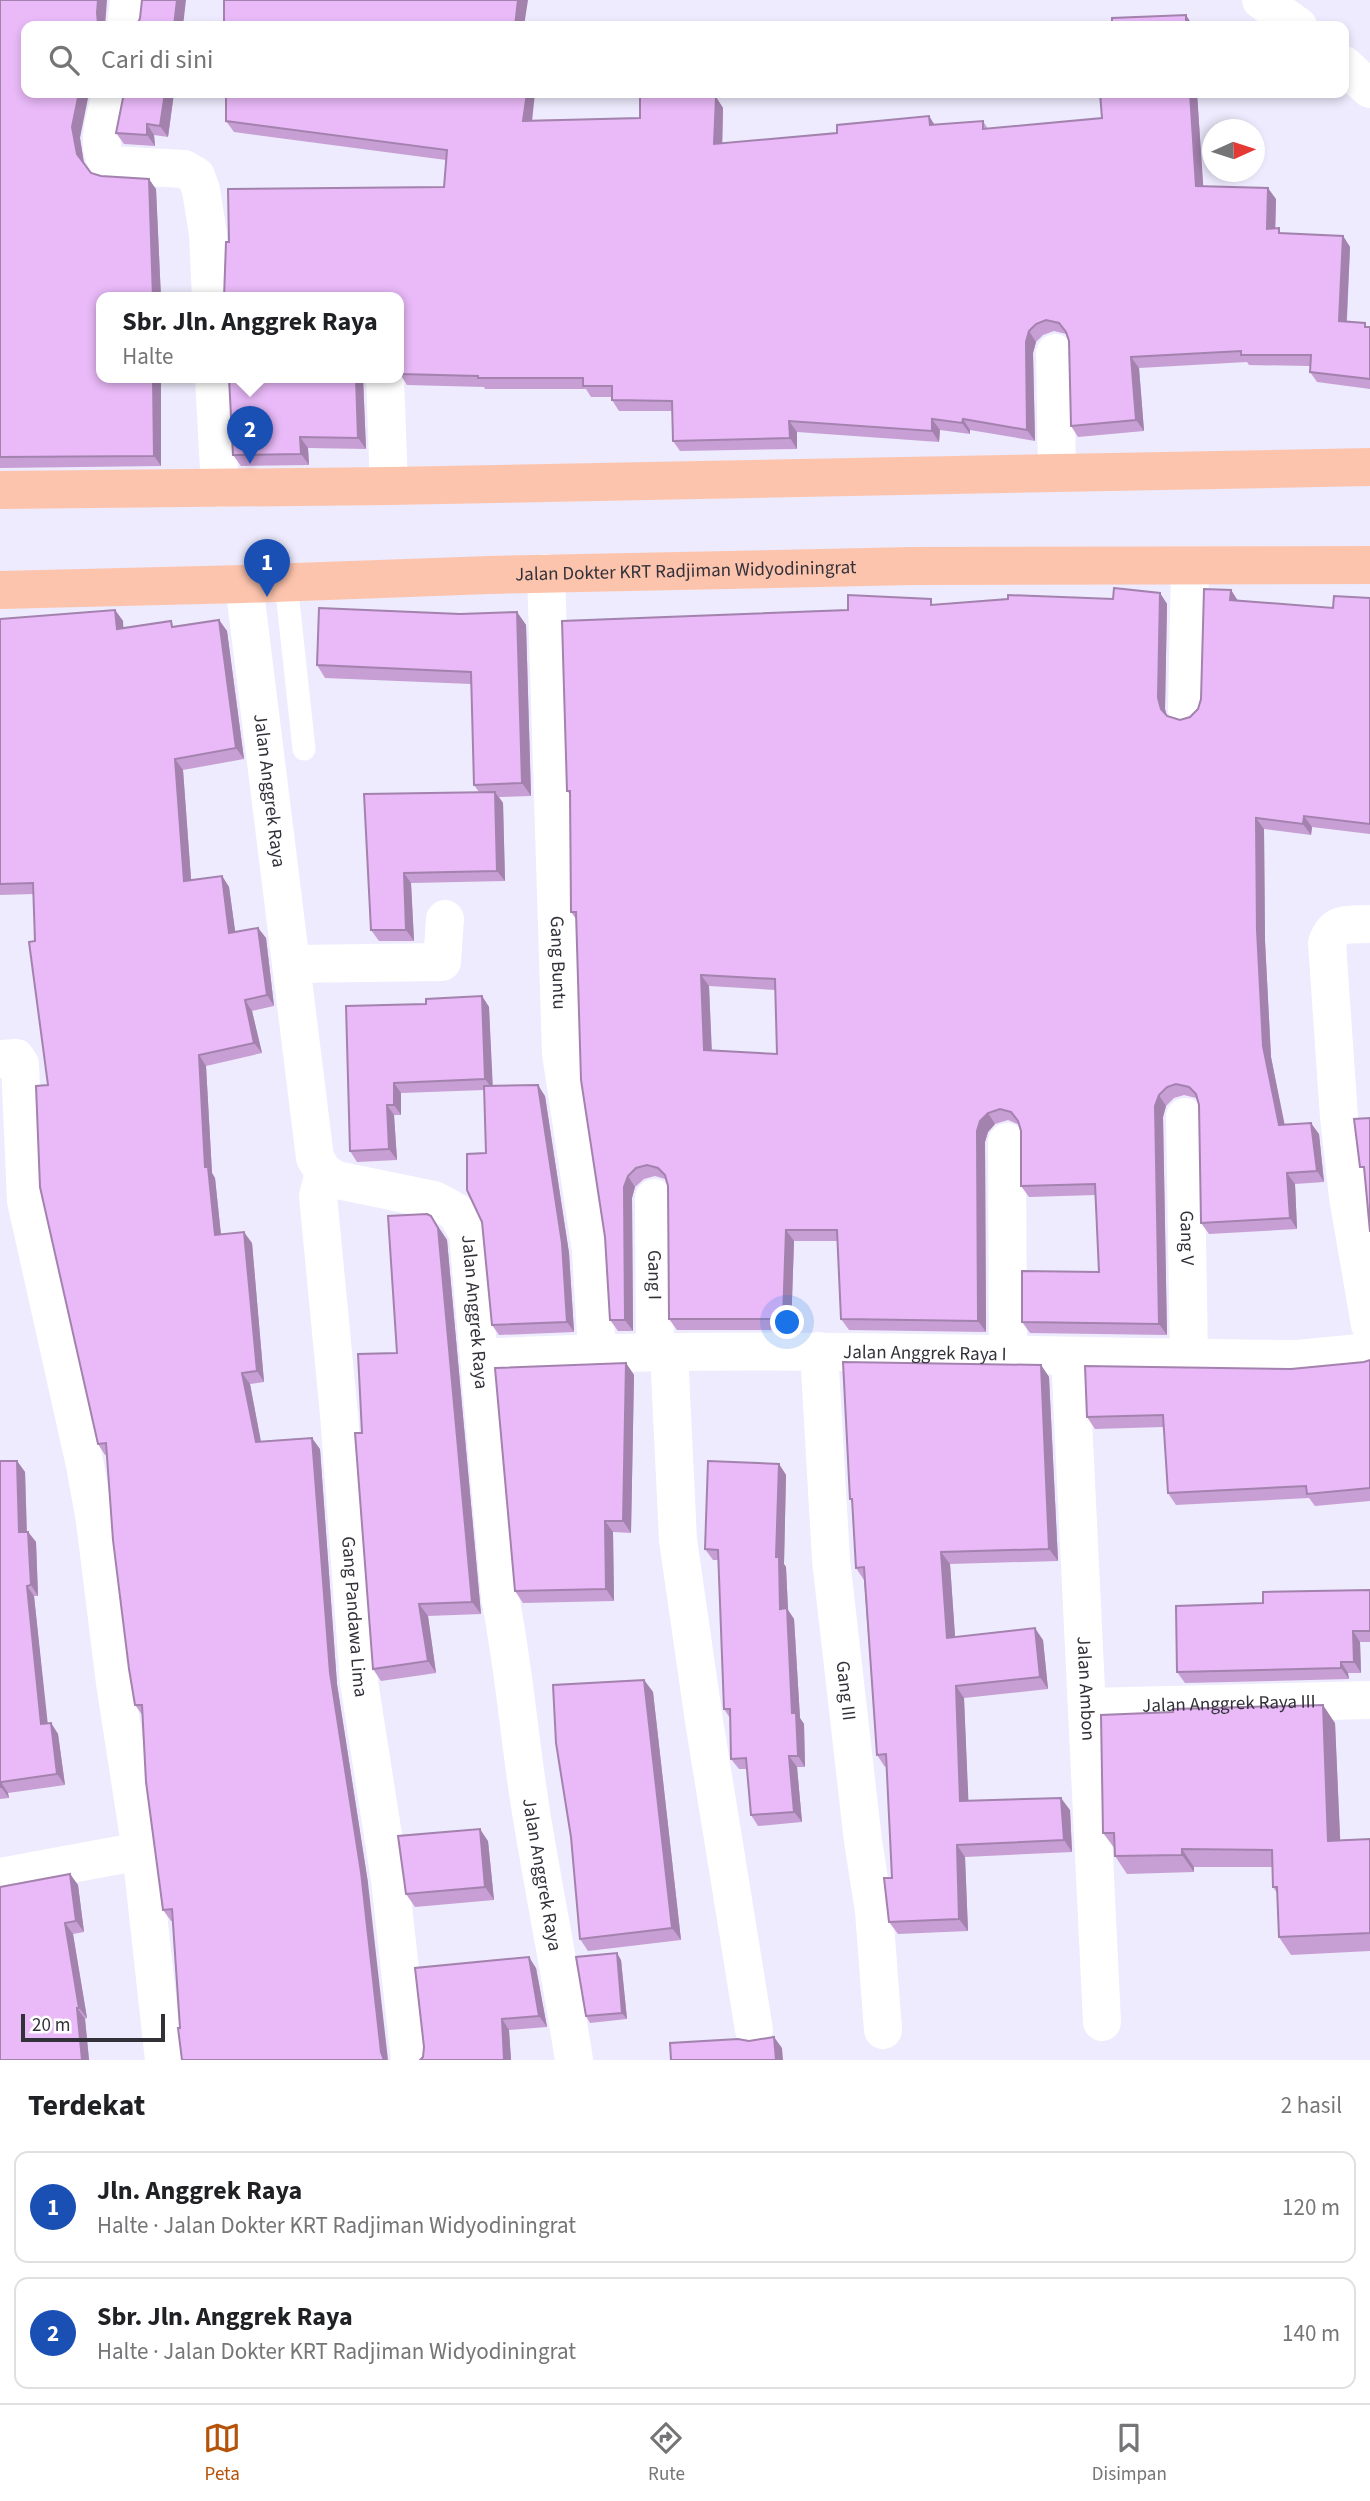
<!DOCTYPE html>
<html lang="id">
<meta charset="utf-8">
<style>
body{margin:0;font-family:"Source Sans 3",sans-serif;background:#f6f6f6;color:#202124}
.compass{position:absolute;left:1202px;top:119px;width:63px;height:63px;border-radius:50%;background:#fff;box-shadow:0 4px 10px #0003;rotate:87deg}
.scale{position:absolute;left:21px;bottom:18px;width:144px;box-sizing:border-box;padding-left:7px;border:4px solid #32313a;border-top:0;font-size:19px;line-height:24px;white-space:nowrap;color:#32313a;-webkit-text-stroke:5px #fff;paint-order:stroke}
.you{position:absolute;left:788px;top:1323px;width:24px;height:24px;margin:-18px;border:5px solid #fff;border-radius:50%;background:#1a73e8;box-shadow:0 0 0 10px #1a73e833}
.badge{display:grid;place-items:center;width:46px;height:46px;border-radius:50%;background:#b45309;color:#fff;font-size:23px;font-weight:700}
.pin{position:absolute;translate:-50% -58px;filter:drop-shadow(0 2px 4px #0008)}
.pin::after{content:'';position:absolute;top:37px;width:24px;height:21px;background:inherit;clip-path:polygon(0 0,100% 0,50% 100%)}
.popup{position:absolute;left:96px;top:292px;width:308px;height:91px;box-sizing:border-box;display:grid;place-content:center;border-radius:14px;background:#fff;filter:drop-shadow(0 2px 5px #0005);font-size:23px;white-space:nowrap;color:#757577}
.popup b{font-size:26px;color:#202124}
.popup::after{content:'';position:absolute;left:50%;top:100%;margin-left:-14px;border:14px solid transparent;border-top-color:#fff}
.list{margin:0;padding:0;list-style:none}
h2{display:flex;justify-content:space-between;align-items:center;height:91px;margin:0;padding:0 28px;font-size:30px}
h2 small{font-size:23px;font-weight:400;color:#757577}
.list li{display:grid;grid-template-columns:46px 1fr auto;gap:21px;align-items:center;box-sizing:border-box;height:112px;margin:0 14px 14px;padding:0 14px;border:2px solid #e0e0e0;border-radius:14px}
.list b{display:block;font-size:26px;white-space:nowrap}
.list p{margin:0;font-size:23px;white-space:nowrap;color:#757577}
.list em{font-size:23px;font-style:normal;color:#757577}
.icon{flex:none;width:38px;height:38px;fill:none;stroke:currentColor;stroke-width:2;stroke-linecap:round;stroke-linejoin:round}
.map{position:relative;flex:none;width:1370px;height:2060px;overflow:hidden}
.search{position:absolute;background:#fff;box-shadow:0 4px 10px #0003;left:21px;right:21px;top:21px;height:77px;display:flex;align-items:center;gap:18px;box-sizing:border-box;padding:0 24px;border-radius:14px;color:#757577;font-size:26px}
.sheet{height:343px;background:#fff}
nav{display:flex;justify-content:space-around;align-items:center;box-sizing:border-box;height:98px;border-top:2px solid #e0e0e0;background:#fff;font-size:19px;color:#757577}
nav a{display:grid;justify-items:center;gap:4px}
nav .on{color:#b45309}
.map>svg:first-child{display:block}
</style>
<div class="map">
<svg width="1370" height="2060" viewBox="0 0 1370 2060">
<rect width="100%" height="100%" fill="#edebfd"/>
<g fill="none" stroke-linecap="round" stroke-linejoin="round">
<!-- lane -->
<polyline stroke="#fff" stroke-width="23" points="286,583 304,749"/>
<!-- street -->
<g stroke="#fff" stroke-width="38">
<polyline points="1261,0 1298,26"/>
<polyline points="126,26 129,0"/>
<polyline points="1344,65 1370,89"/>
<path d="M111,93c-4,22 -18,54 -1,72l74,4 12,7 5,14 7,44 3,64"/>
<polyline points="1055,353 1057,473"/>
<polyline points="214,378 220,488"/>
<polyline points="385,378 389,486"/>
<path id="s1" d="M546,573l15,481 30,197 6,101"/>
<path id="s2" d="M244,584l71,574 9,15 13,7 97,20 22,12 12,22 32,363c15,75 20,152 33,227 13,79 29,157 41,236"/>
<polyline points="1187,709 1190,566"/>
<path d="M1370,924c-21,1 -35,-4 -43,19l12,174 9,80 22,128"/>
<polyline points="291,964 442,962 445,919"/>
<polyline points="0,1059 16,1058 20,1064 26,1201 85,1465 95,1521 115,1683 141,1851 164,2060"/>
<path id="s3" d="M1185,1117l4,241"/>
<polyline points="1007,1142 1008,1355"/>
<path id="s4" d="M324,1173l-6,23 21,219 20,267 31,198 20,180"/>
<path id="s5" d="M654,1198l1,154"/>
<path id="s6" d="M819,1351l12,209 32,281 11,70 9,119"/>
<polyline points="669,1352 678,1540 704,1721 754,2030"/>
<path id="s7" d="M1070,1357l32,665"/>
<path id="s8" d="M479,1358c273,-14 545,-1 818,1l73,-7"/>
<path id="s9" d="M1087,1707l283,-7"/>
<polyline points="0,1877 141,1851"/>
</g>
<!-- primary -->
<g stroke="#fdc4ad" stroke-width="38">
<polyline points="0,490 389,486 1370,467"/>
<path id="s10" d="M0,590l244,-6 245,-9 423,-9 458,-1"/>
</g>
</g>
<!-- wall -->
<g fill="#c89fd5" fill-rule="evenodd">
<polygon points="0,0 104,24 26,26 80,138 84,163 91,173 156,189 161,298 101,298 101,378 161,378 161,466 0,468"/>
<polygon points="124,93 174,93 168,137 154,135 155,146 124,144 116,133"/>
<polygon points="1197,93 1203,186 1276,199 1275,228 1283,234 1343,236 1350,247 1347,321 1370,327 1370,389 1317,382 1310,372 1310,366 1249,365 1247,362 1139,368 1144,431 1078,437 1071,426 1069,341 1066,334 1054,331 1043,335 1036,342 1033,353 1035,441 970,430 970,434 940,430 939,442 797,432 797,449 680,451 673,441 672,411 619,411 612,400 612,397 591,397 586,389 485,389 484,387 407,385 400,374 399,298 229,242 444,187 446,160 234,132 226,121 532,120 640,118 716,97 723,108 722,144 983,121 988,129 1102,118"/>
<polygon points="363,378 366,449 308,448 309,465 241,466 233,455"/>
<path d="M1231,590l7,11 95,7 37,-10v236l-58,-7 -1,8 -47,-6 1,112 6,116 13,68 35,9 5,48 -29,2 2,45 -88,5 -8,-11 -2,-118 -3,-7 -12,-3 -10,3 -8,8 -3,11 4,218 -137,-2 -8,-11 77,-50 -3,-77 -67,2 -8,-11v-55l-1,-6 -12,-5 -13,4 -7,8 -3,10 1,190 -137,-2 -8,-11 -4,-78h-43l-3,89h-114l-8,-11 -1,-133 -3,-7 -10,-3 -11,3 -9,8 -3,11 1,133h-15l-8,-11 -5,-83 -29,-318 -5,-7 -1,-118 -3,-3 281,-181 87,-6 178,-5 47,-6 7,11 -2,105 2,7 13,4 10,-3 8,-8zM709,986l66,4 2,64 -65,-3z"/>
<polygon points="115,610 123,621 123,628 175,626 219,620 227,631 244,759 183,770 191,880 222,876 229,887 235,932 258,928 266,938 274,1006 252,1011 262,1053 206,1066 212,1173 215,1178 221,1234 252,1243 264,1382 250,1384 261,1442 320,1449 337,1684 368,1883 180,2028 173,1921 171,1921 163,1910 143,1716 135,1705 107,1455 105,1455 98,1444 48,1085 35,941 33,894 0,895 0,619"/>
<polygon points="517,612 526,625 531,796 499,797 503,803 505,881 411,883 414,941 379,941 371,930 364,794 479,792 474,785 471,684 325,678 317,665 460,614"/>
<polygon points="482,996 489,1007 492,1086 545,1096 569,1253 574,1332 499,1335 492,1325 484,1090 401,1093 401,1115 394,1115 397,1160 357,1162 350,1151 426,1004"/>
<polygon points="431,1216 447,1240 481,1614 428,1616 436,1673 381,1681 373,1669 397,1353"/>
<polygon points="1370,1360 1370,1501 1315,1506 1309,1498 1176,1505 1168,1493 1164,1427 1095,1429 1087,1417 1291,1369 1364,1362"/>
<polygon points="626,1363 634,1375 631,1533 613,1532 614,1601 523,1603 515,1591"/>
<polygon points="1041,1365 1049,1377 1058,1561 950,1564 955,1637 1043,1640 1048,1689 964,1698 968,1801 1070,1810 1072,1852 965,1857 968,1931 898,1934 889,1922 892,1878 887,1766 885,1767 877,1755 864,1580 856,1568 853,1503 850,1499"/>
<polygon points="0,1461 17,1461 25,1472 27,1532 28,1532 36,1542 38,1596 34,1596 47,1723 51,1723 58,1734 65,1785 8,1793 9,1798 0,1799"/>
<polygon points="779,1464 786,1475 784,1564 786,1567 788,1610 794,1619 800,1718 804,1724 805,1767 797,1767 802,1822 758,1826 751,1815 747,1769 739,1769 731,1759 730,1718 724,1709 718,1560 713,1560 705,1549"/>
<polygon points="1370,1590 1370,1642 1360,1642 1361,1673 1348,1673 1349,1679 1185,1683 1177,1672 1263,1603"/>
<polygon points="644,1680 653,1692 681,1940 588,1951 580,1939"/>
<polygon points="1335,1723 1340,1840 1370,1839 1370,1951 1291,1955 1279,1937 1277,1893 1273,1887 1272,1867 1194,1867 1194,1872 1127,1874 1115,1856 1115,1849 1103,1833"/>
<polygon points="488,1841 494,1900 415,1907 406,1894"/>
<polygon points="70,1874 78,1885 84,1932 73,1934 87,2018 85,2019 89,2060 0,2060"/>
<polygon points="621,1960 627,2019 590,2023 586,2016"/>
<polygon points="536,1968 547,2027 509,2030 511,2060 420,2060"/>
</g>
<!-- shaded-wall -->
<g fill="#a382ae">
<polygon points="98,0 107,0 105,26 100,26 98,23 97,13"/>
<polygon points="177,0 186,0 183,26 174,26"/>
<polygon points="518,0 528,0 524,26 515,26"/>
<polygon points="1186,15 1193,26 1186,26"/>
<polygon points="79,93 89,93 80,138 84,164 77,154 72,127"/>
<polygon points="165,93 174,93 168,137 160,126"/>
<polygon points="527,93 535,93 531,131 523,121"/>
<polygon points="1190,93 1197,93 1204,197 1196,186"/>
<polygon points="716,97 723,108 722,155 714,144"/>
<polygon points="929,116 936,127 930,125"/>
<polygon points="147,124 154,135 155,146 147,135"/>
<polygon points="149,179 156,189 161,298 153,298"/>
<polygon points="1268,188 1276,199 1275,240 1267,229"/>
<polygon points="1343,236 1350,247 1346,332 1339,321"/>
<polygon points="1029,331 1036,342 1033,353 1035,441 1027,430 1026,342"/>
<polygon points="1131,357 1139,368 1144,431 1136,420"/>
<polygon points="153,378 161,378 161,466 154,456"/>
<polygon points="356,378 363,378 366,449 358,438"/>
<polygon points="932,419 940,430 939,442 932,431"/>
<polygon points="963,419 970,430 970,434 962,423"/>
<polygon points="789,421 797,432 797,449 790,438"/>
<polygon points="300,437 308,448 309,465 301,454"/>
<polygon points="1231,590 1238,601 1230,600"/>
<polygon points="1160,593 1167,604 1165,709 1168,720 1161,709 1158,698"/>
<polygon points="115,610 123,621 124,639 117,629"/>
<polygon points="517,612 526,625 531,796 522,783"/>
<polygon points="219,620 227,631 244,759 236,748"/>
<polygon points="175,759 183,770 192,892 184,881"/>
<polygon points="495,792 503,803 505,881 497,871"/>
<polygon points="1304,816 1312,827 1311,835 1303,824"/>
<polygon points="1256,818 1264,829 1265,941 1271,1057 1287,1136 1279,1125 1263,1046 1257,930"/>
<polygon points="404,873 411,883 414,941 406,930"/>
<polygon points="222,876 229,887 237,944 229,933"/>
<polygon points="258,928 266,938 274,1006 267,995"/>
<polygon points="701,975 709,986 712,1061 704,1050"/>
<polygon points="482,996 489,1007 493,1090 485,1079"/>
<polygon points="245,1000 252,1011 262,1053 254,1043"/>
<polygon points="199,1055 206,1066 212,1173 215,1178 222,1245 215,1235 205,1167"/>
<polygon points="394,1083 401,1093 401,1115 394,1105"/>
<polygon points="538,1085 545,1096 569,1253 574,1332 567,1322"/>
<polygon points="1159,1095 1166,1106 1163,1117 1167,1335 1159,1324 1155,1106"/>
<polygon points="387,1105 394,1115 397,1160 389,1149"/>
<polygon points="988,1113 995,1124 988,1132 985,1142 986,1332 978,1321 977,1131 980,1121"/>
<polygon points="1311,1123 1319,1134 1324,1182 1317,1171"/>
<polygon points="1287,1173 1295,1184 1297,1229 1290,1218"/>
<polygon points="628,1176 635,1187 632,1198 633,1331 625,1320 624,1187"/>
<polygon points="431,1216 447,1240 481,1614 472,1602"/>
<polygon points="786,1230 794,1241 791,1330 783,1319"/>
<polygon points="244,1232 252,1243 264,1382 257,1371"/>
<polygon points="626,1363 634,1375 631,1533 623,1521"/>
<polygon points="1041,1365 1049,1377 1058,1561 1049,1549"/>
<polygon points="242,1373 250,1384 263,1453 256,1442"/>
<polygon points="312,1438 320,1449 337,1684 368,1883 388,2060 384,2060 381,2052 330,1673"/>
<polygon points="17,1461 25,1472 27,1543 19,1532"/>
<polygon points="779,1464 786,1475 784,1564 786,1567 788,1610 794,1619 800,1718 804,1724 805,1767 798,1756 780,1609 776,1557"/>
<polygon points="605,1521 613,1532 614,1601 606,1589"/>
<polygon points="28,1532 36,1542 38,1596 31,1585"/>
<polygon points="941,1552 950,1564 956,1650 947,1638"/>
<polygon points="27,1586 34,1596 49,1735 41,1724"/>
<polygon points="419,1604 428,1616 436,1673 428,1661"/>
<polygon points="1035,1628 1043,1640 1048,1689 1040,1677"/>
<polygon points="1353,1631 1360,1642 1361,1673 1354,1662"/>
<polygon points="1341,1662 1348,1673 1349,1679 1341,1668"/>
<polygon points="644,1680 653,1692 681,1940 672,1928"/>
<polygon points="956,1686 964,1698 969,1813 960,1801"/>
<polygon points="1323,1705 1335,1723 1341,1858 1328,1841"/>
<polygon points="51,1723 58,1734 65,1785 57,1774"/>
<polygon points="789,1756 797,1767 802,1822 794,1812"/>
<polygon points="1,1782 8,1793 9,1798 1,1787"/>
<polygon points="1061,1798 1070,1810 1072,1852 1064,1840"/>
<polygon points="480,1829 488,1841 494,1900 485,1887"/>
<polygon points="957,1845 965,1857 968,1931 959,1919"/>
<polygon points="1182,1849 1194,1867 1194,1872 1182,1855"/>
<polygon points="70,1874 78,1885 84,1932 76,1921"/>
<polygon points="65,1923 73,1934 87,2018 79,2008"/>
<polygon points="617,1953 621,1960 627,2019 622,2013"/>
<polygon points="529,1957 536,1968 547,2027 539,2016"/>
<polygon points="77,2008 85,2019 89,2060 82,2060"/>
<polygon points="502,2019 509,2030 511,2060 504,2060"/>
<polygon points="774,2037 782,2048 783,2060 776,2060"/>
</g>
<!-- building -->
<g fill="#e9b9f8" stroke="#a382ae" stroke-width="2" fill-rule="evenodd">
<polygon points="0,0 98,0 97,13 98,23 100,26 26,26 26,93 79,93 72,127 77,154 91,173 101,176 149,179 153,298 101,298 101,378 153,378 154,456 0,457"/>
<polygon points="142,0 177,0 174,26 137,26 140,18"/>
<polygon points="224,0 518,0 515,26 224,26"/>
<polygon points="1186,15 1186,26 1112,26 1112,18"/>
<polygon points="124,93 165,93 160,126 147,124 147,135 116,133"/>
<polygon points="226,93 527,93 523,121 640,118 640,94 716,97 714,144 837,133 837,125 929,116 930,125 983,121 983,129 1102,118 1100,93 1190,93 1196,186 1268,188 1267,229 1279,228 1279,233 1343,236 1339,321 1365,323 1365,327 1370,327 1370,379 1310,372 1311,355 1241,355 1241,351 1131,357 1136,420 1071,426 1069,341 1066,332 1059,323 1046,320 1036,324 1029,331 1026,342 1027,430 963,419 962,423 932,419 932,431 789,421 790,438 673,441 672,401 612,400 612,386 583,386 583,378 478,378 478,376 400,374 399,298 224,298 226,242 229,242 228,189 444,187 447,150 226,121"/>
<polygon points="229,378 356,378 358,438 300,437 301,454 233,455"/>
<path d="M1114,588l46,5 -2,105 3,11 6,7 13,4 10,-3 8,-8 3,-10 3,-110 27,1 -1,10 103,8 1,-12 36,2v226l-66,-8 -1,8 -47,-6 1,112 6,116 16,79 32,-2 6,48 -30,2 3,45 -89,5 -2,-118 -3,-11 -7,-7 -13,-3 -9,3 -8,8 -4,11 4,218 -137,-2v-51l77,1 -4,-88 -74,2v-55l-3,-10 -7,-9 -11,-3 -12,4 -8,8 -3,10 1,190 -137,-2 -4,-89h-51l-3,89h-114l-1,-133 -3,-11 -7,-7 -11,-3 -11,3 -8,8 -4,11 1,133h-15l-5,-83 -24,-157 -5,-168h-5l-1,-121h-3l-5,-170 286,-11v-15l83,4v6l77,-6v-4l105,4zM701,975l74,4 2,75 -73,-4z"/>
<polygon points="319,608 460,614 517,612 522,783 474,785 471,672 317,665"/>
<polygon points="115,610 117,629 171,621 172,627 219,620 236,748 175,759 184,881 222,876 229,933 258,928 267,995 245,1000 254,1043 199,1055 205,1167 208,1167 215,1235 244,1232 257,1371 242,1373 256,1442 312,1438 330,1673 361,1872 381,2052 384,2060 182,2060 178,2028 180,2028 172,1909 163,1910 146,1782 142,1705 135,1705 129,1669 113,1540 106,1443 98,1444 40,1187 36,1086 48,1085 29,942 35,941 33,883 0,884 0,619"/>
<polygon points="495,792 497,871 404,873 406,930 371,930 364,794"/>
<polygon points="482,996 485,1079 394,1083 394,1105 387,1105 389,1149 350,1151 346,1006 426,1004 426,999"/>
<polygon points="538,1085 562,1243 567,1322 492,1325 482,1222 467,1190 467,1154 486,1153 484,1086"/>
<polygon points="1370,1118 1370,1232 1364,1167 1360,1167 1354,1119"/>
<polygon points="427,1214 431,1216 438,1228 472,1602 419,1604 428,1661 373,1669 355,1433 362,1433 358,1354 397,1353 388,1216"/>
<polygon points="1370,1360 1370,1488 1307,1494 1306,1486 1168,1493 1163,1415 1087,1417 1085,1366 1291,1369 1364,1362"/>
<polygon points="843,1362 1041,1365 1049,1549 941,1552 947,1638 1035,1628 1040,1677 956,1686 960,1801 1061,1798 1064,1840 957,1845 959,1919 889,1922 884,1878 892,1878 886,1754 877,1755 864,1567 856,1568 852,1499 850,1499"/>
<polygon points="626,1363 623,1521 605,1521 606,1589 515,1591 495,1368"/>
<polygon points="0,1461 17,1461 19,1532 28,1532 31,1585 27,1586 41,1724 51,1723 57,1774 1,1782 1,1787 0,1787"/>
<polygon points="708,1461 779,1464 776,1557 779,1557 780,1609 787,1608 792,1713 796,1713 798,1756 789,1756 794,1812 751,1815 746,1758 731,1759 730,1709 724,1709 718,1550 705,1549"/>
<polygon points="1370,1590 1370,1631 1353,1631 1354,1662 1341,1662 1341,1668 1177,1672 1176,1606 1263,1603 1263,1592"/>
<polygon points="644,1680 672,1928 580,1939 571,1837 556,1743 553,1685"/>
<polygon points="1323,1705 1328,1841 1370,1839 1370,1933 1279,1937 1277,1887 1273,1887 1272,1850 1182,1849 1182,1855 1115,1856 1114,1833 1103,1833 1101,1715 1173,1712 1173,1709"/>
<polygon points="480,1829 485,1887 406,1894 398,1836"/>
<polygon points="70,1874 76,1921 65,1923 79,2008 77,2008 82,2060 0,2060 0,1887"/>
<polygon points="617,1953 622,2013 586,2016 576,1957"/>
<polygon points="529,1957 539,2016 502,2019 504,2060 420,2060 423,2057 424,2047 415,1968"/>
<polygon points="774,2037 776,2060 671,2060 670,2043 738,2039 749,2041"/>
</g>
<g text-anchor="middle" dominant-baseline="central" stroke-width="6" stroke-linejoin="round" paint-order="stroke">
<!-- street labels -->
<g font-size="19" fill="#32313a" stroke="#fff">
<text stroke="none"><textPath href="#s10" startOffset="686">Jalan Dokter KRT Radjiman Widyodiningrat</textPath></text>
<text stroke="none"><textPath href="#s2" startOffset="208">Jalan Anggrek Raya</textPath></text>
<text stroke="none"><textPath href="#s1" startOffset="390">Gang Buntu</textPath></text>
<text stroke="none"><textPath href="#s3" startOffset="121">Gang V</textPath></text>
<text stroke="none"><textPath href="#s5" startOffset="77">Gang I</textPath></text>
<text stroke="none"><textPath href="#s2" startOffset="838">Jalan Anggrek Raya</textPath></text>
<text stroke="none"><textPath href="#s8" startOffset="446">Jalan Anggrek Raya I</textPath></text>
<text stroke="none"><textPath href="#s4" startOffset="446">Gang Pandawa Lima</textPath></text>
<text stroke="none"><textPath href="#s7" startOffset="332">Jalan Ambon</textPath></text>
<text stroke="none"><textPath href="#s6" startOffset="341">Gang III</textPath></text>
<text stroke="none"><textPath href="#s9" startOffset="142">Jalan Anggrek Raya III</textPath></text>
<text stroke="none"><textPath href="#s2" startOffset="1405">Jalan Anggrek Raya</textPath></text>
</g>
</g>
</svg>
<svg class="compass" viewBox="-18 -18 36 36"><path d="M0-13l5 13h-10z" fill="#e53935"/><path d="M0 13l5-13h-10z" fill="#757577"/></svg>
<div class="scale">20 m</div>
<div class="you"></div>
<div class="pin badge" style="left:267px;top:597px;background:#1a4fb4">1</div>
<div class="pin badge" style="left:250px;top:464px;background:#1a4fb4">2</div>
<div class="popup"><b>Sbr. Jln. Anggrek Raya</b>Halte</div>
<div class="search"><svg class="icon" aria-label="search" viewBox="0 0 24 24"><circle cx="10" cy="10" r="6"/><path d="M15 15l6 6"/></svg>Cari di sini</div>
</div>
<section class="sheet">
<h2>Terdekat<small>2 hasil</small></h2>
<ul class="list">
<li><span class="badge" style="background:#1a4fb4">1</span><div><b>Jln. Anggrek Raya</b><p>Halte · Jalan Dokter KRT Radjiman Widyodiningrat</p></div><em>120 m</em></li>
<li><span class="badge" style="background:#1a4fb4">2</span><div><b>Sbr. Jln. Anggrek Raya</b><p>Halte · Jalan Dokter KRT Radjiman Widyodiningrat</p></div><em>140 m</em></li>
</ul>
</section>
<nav>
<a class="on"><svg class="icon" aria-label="map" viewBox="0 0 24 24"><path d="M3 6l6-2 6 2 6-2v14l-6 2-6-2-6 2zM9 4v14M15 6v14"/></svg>Peta</a>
<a><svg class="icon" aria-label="directions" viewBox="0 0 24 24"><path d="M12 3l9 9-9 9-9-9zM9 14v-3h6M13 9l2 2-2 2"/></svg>Rute</a>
<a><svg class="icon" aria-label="saved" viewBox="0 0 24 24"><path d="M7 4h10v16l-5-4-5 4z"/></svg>Disimpan</a>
</nav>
